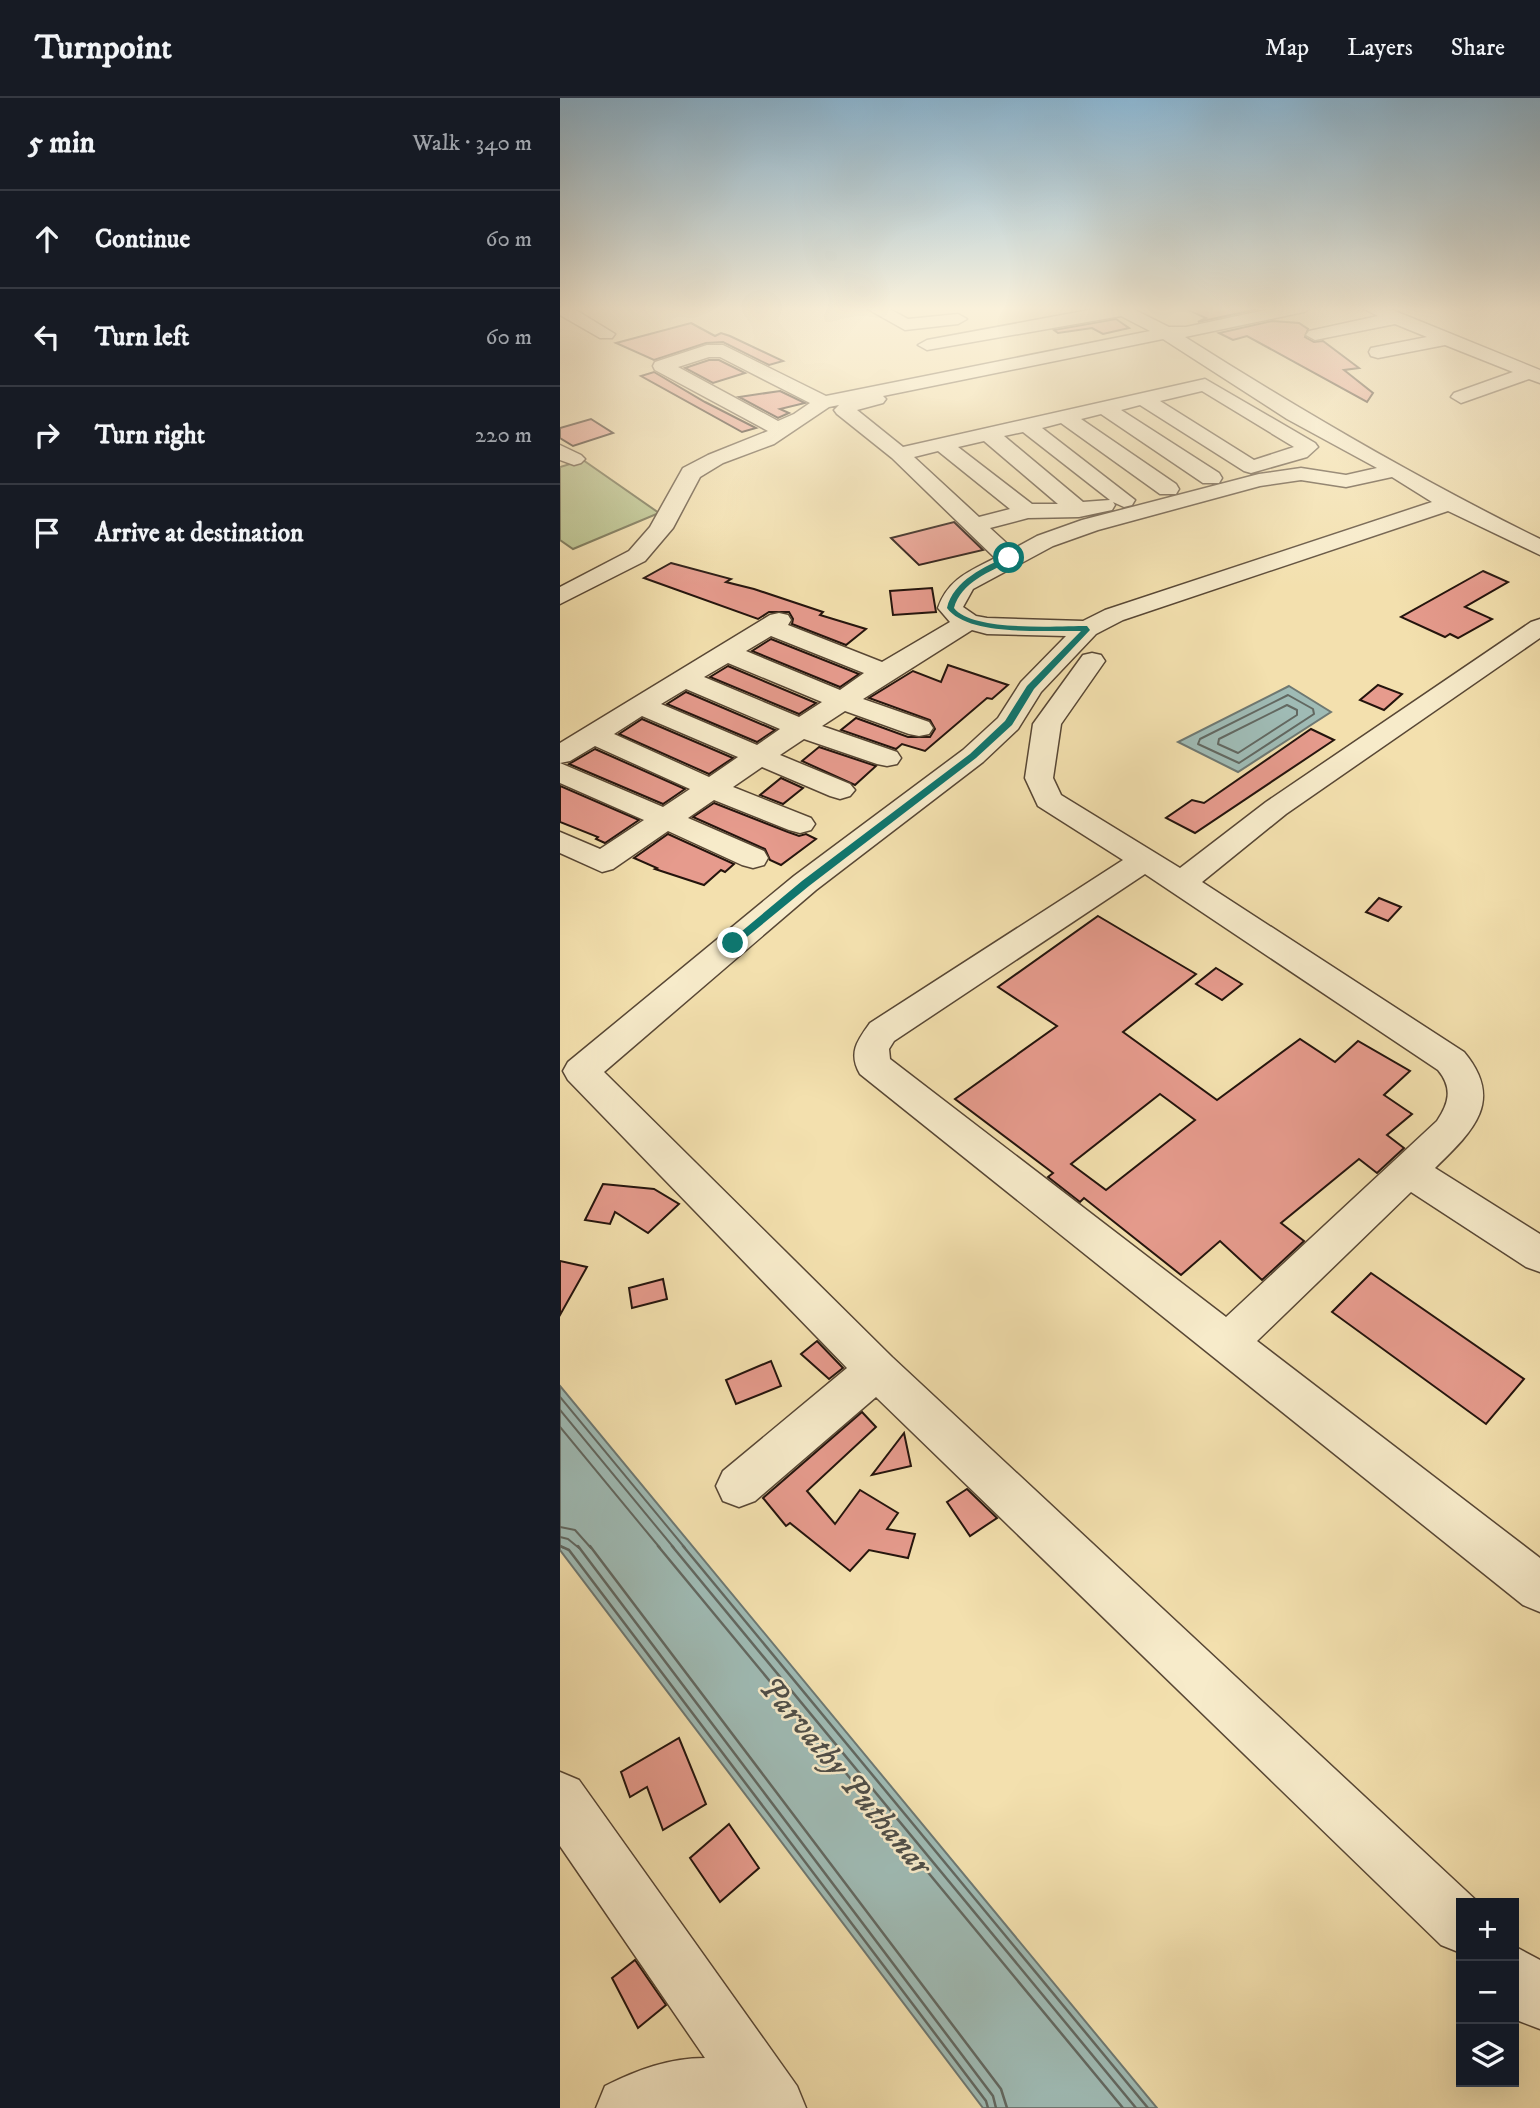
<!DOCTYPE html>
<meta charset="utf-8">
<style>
body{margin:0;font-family:"IM FELL DW Pica",serif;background:#242831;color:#f1f3f6}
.controls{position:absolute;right:21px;bottom:21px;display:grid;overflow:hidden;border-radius:0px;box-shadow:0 7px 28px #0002}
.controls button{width:63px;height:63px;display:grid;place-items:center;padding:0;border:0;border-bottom:2px solid #363941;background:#171b24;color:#f1f3f6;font:35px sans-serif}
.stop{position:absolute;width:21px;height:21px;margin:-16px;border:5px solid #0f766e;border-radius:50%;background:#fff}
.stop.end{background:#0f766e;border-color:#fff;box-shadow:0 2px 7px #0008}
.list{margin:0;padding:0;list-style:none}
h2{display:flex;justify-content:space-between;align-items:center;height:91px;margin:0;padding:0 28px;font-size:30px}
h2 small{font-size:23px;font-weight:400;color:#9ea1a6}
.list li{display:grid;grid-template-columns:46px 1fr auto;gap:21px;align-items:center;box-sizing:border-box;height:98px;padding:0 28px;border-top:2px solid #363941}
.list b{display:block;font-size:26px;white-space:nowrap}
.list em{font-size:23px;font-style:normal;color:#9ea1a6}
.icon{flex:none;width:38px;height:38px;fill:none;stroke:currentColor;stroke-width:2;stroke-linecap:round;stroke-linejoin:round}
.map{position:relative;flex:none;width:980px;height:2010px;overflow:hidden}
header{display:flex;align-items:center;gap:42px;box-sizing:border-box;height:98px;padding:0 35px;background:#171b24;border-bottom:2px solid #363941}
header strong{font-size:33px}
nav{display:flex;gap:38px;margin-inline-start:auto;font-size:24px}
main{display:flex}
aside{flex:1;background:#171b24}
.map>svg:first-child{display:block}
</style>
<header>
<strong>Turnpoint</strong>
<nav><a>Map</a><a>Layers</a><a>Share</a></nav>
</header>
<main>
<aside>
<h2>5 min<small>Walk · 340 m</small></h2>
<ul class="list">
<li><svg class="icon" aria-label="ahead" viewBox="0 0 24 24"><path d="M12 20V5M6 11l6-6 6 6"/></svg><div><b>Continue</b></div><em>60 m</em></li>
<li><svg class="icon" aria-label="left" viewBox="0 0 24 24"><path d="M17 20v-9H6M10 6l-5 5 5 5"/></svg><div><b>Turn left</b></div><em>60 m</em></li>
<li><svg class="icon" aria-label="right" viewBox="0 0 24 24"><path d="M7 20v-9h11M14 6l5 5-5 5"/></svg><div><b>Turn right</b></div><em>220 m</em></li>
<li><svg class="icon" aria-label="arrive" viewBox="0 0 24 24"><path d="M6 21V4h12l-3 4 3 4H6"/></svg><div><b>Arrive at destination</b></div></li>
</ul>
</aside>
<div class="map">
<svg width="980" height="2010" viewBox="0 0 980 2010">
<rect width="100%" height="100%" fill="#f3e0ae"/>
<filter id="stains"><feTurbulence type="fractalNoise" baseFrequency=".00286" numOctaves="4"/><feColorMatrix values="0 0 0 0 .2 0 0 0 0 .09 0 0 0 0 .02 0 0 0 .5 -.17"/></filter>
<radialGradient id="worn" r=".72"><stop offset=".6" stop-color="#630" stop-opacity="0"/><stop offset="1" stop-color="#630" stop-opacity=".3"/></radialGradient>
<!-- green -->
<polygon fill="#b7c38d" stroke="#6e6c4d" stroke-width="2" points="23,362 99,415 13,451 0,442 0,369"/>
<!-- water -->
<g fill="#9fbbb5" stroke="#6e7872" stroke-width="2">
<polygon points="729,588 771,614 678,674 618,644"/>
<polygon points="0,1288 597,2010 423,2010 0,1452"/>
</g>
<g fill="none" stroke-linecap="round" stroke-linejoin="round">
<!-- shore-far1 -->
<g stroke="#626861" stroke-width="2">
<polygon points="728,597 753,611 754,616 679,665 638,646 640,641"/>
<polygon points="727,607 737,612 737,617 678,655 658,646 659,641"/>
<polyline points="0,1299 125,1450"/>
<polyline points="0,1312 114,1450"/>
<polyline points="0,1329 100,1450"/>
<polyline points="0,1429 15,1432 31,1450"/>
<polyline points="0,1439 8,1441 19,1450"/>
<polyline points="0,1448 4,1450"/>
</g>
<!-- shore -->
<g stroke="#626861" stroke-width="2.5">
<polyline points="0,1448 9,1452 426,2003 428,2010"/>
<polyline points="18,1448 433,1998 436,2010"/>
<polyline points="30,1448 441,1991 447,2010"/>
<polyline points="98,1448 563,2010"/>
<polyline points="112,1448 576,2010"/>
<polyline points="123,1448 588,2010"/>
</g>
</g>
<!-- building -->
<g fill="#e69b8d" stroke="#24140d" stroke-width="2" fill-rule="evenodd">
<polygon points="622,209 697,209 698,211 638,224 646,220"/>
<polygon points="556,221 569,230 543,236 532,230 498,235 494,232"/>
<polygon points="712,223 739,225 748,231 745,239 754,244 763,243 799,270 784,272 813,295 807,304 687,238 673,242 659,235"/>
<polygon points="131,225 155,238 161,235 170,238 223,263 209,267 163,244 146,245 94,262 56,245"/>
<polygon points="149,262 159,262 185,275 153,285 125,270"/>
<polygon points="94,274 145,304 196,330 182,334 81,278"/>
<polygon points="220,293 245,305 220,311 229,315 218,320 179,299"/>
<polygon points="31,321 53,335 13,348 0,340 0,330"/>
<polygon points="394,424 423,452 359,467 331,440"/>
<polygon points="111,465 171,481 166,484 194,491 263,514 260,517 306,531 286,547 232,526 233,521 229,514 209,514 198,521 84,480"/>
<polygon points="923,473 948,484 905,509 932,521 898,540 890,536 885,539 841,519"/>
<polygon points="372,490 376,514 333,517 330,493"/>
<polygon points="211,541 299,576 280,589 192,553"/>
<polygon points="388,567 448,587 432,601 427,600 365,653 342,646 336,651 281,632 296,620 348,639 370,639 375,631 370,622 309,600 353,573 381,584"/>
<polygon points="168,568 256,605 239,616 150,579"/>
<polygon points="818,587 842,596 824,612 800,602"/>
<polygon points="126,594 215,632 197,644 107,606"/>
<polygon points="82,621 173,660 149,676 59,636"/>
<polygon points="751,631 774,642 635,735 606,720 632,702 644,705"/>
<polygon points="259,649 316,668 295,687 242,663"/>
<polygon points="35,651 125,691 103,706 9,666"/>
<polygon points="221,680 243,690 223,706 200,697"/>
<polygon points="0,688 79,722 45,745 36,741 38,739 0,724"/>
<polygon points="154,705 228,734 239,738 246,736 256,741 221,767 210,762 205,751 133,719"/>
<polygon points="108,736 174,766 165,774 161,772 144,787 95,771 97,770 74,760"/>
<polygon points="819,800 841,809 828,823 806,814"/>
<path d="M538,818l98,58 -73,58 94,68 83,-61 35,23 23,-21 52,30 -26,24 28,19 -25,21 17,13 -27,25 -18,-14 -78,64 23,18 -42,39 -42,-39 -39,34 -97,-77 -4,4 -32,-25 5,-4 -98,-74 102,-73 -59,-39zM600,996l35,26 -89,70 -35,-26z"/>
<polygon points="656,870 682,886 662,902 636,886"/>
<polygon points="43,1086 94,1091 119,1106 88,1135 55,1114 50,1126 25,1122"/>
<polygon points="0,1163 27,1169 0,1217"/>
<polygon points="811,1175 964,1281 926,1326 772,1214"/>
<polygon points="103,1181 107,1201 72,1210 69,1190"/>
<polygon points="257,1243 283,1270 269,1281 241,1256"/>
<polygon points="211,1263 221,1288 176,1306 166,1282"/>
<polygon points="302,1314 316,1329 247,1393 275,1426 300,1392 338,1415 327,1431 355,1436 348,1460 309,1452 290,1473 230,1425 226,1428 203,1400"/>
<polygon points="344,1335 351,1368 312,1377"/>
<polygon points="407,1391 437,1420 410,1438 387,1404"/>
<polygon points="119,1640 146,1706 103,1732 87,1689 70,1699 61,1674"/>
<polygon points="169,1726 199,1770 160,1804 130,1760"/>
<polygon points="75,1862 106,1907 78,1930 52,1880"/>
</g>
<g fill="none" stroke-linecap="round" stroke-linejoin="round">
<!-- minor casing -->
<g stroke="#584735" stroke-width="3">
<g id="minor">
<polygon points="0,209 11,209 55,236 52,240 40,240 0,217"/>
<polygon points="304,209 326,209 348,221 398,216 407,221 398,226 345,232"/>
<path d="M545,209h24l40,20h17l93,-20h34l-9,5 -119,25c115,73 233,142 355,202v16l-92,-44 -325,109 -27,14 -55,58 -23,37 -35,33 -167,128 -212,182 288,285 587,546h-18v50l-20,-8 -565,-548 -121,104 -16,6 -16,-6 -7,-15 7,-15 124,-103 -279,-288 -5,-9 5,-9 226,-186 169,-126 35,-32 23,-36 45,-46 -79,-2 -15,-4 -109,69 66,23 4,6 -4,6 -10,2 -10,-2 -64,-23 -23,15 75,26 4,6 -4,6 -10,2 -10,-2 -73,-25 -24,16 70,29 5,6 -5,6 -10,3 -10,-3 -68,-29 -29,20 78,31 4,6 -4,6 -11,3 -11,-3 -75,-30 -26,18 76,33 4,7 -4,7 -11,3 -11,-3 -74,-34 -55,38 -11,3 -42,-19v-21l40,17 44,-29 -84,-37v-40l210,-128 9,-2 9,2 3,5 -3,5 94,37 68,-40 -12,-14c10,-29 32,-37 57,-50l-103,-100 -55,-44 -3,-4 5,-5 -10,2 -55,37 -51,19 -23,14 -27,51 -28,33 -85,43v-17l69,-36 21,-24 33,-59 25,-13 60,-24 -113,-61 -2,-4 2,-4 52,-17h16l103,51 324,-65 -29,-15 -194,34 -9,-5 9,-5zM603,241l124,80 90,49 -31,7 -45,-7 -42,6 -177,46 -45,16 -24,13 -23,-21 38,-10 51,-1 33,-7 3,-5 -2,-3 11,5 8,-2 3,-5 -93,-72 19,-5 99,71h16l3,-5 -3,-5 -95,-65 20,-5 102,69h16l3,-5 -3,-5 -98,-63 19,-5 104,66 7,2 56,-16 11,-10 -3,-4 -110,-64 -302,68 -46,-37 26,-7 3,-4 -3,-3zM149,259h11l90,46 -16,11 -16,7 -100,-54zM642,293l92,56 -40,13 -94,-59zM463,334l87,68 -27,2 -79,-66zM424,343l74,63h-26l-74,-57zM378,353l72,58 -31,8 -65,-60zM832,379l40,25 -327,108 -22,11 -96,-3 -11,-2 -13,-9 10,-18 80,-43 45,-16 162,-44 41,-6 45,7zM211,538l93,37 -24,17 -94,-39zM168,565l94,39 -23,15 -95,-40zM126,591l94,40 -23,16 -96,-41zM82,618l96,41 -29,20 -95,-43zM35,648l95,43 -27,18 -103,-44 10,-2z"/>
<polygon points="801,209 825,209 980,272 980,285 969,281 901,305 891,299 894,295 953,274 885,247 818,260 811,258 809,254 811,250 867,239 835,226 755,242 746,237 749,233 818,218"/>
<polygon points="0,347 21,357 25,361 21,365 14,367 0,362"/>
<path d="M980,521v19l-254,176 -84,68 262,170c41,49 9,79 -29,116l105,66v38l-14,-5 -115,-75 -154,149 283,217v54l-17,-7 -663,-531c-12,-21 -3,-33 10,-51l253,-163 -85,-54 -13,-28 8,-54 50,-69 9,-2 9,2 4,6 -44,63 -8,54 8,17 119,73 86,-66 265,-180zM585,776l293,196c15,18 11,33 -1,51l-211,196 -336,-258 -1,-10 5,-8z"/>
<path d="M0,1674l19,8 218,306 9,22h-210l9,-22c32,-16 64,-28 100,-28l-145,-212z"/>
<polygon points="954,1848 980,1862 980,1931 959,1923 954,1917"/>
</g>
</g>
<!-- minor -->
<use href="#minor" fill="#f7ebca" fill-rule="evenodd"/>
</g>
<!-- sky -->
<linearGradient id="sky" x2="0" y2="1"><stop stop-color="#8bb7d4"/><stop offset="0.43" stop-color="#faf1db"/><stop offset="1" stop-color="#faf1db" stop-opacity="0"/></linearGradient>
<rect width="980" height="490" fill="url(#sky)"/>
<!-- route -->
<path fill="#0f766e" d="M449,458l3,4c-22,12 -51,22 -58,48 18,24 104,18 133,18l3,4 -56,59 -22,36 -36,33 -167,128 -72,59h-7v-4l72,-60 168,-127 35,-33 22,-35 54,-55c-34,-1 -113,6 -134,-23 6,-27 38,-42 62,-52z"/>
<g text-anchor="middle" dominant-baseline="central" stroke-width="5" stroke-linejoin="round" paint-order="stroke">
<!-- near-water labels -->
<g font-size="33" font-style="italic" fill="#4f4e48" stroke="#f7ebca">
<text transform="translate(285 1678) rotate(50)">Parvathy Puthanar</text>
</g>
</g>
<rect width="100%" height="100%" filter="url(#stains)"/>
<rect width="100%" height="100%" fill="url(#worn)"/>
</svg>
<div class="controls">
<button>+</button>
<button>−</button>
<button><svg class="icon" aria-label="layers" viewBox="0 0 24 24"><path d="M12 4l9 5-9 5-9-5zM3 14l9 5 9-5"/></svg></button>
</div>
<div class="stop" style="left:449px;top:460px"></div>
<div class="stop end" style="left:173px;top:845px"></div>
</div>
</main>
